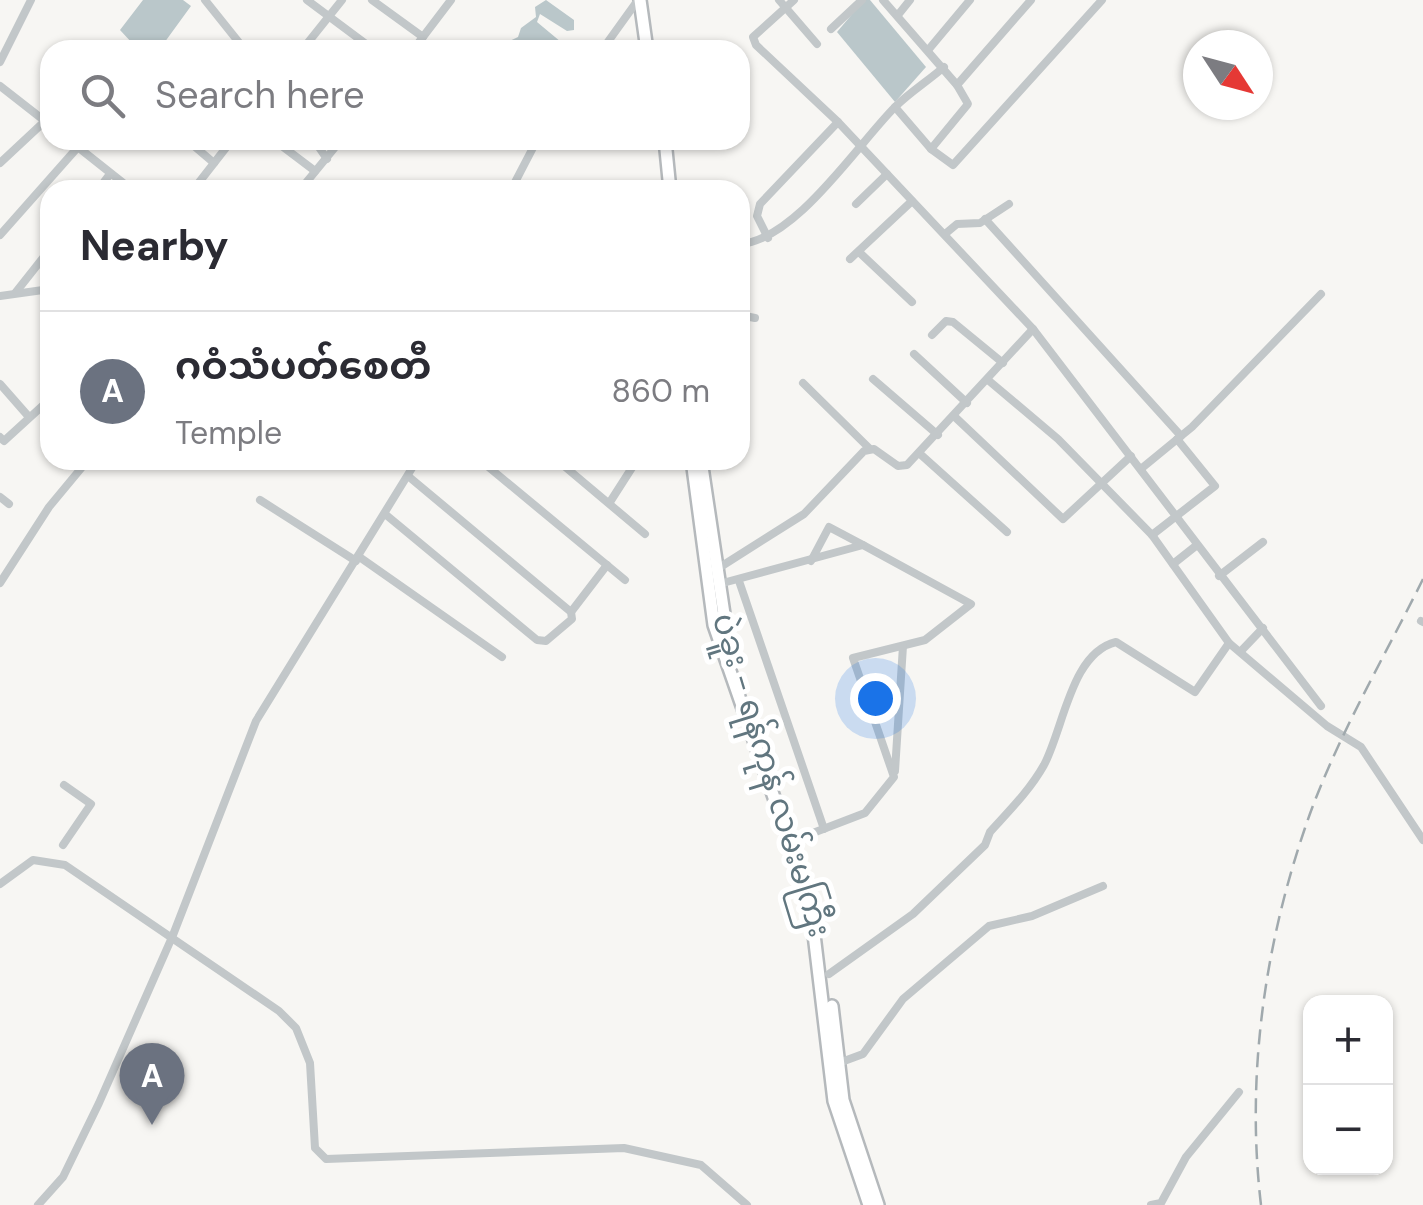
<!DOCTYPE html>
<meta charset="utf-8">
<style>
body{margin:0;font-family:"DM Sans","Noto Sans Myanmar",sans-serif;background:#f7f7f7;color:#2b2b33}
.controls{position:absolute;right:30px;bottom:30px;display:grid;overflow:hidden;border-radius:20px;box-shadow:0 2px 8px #0004}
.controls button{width:90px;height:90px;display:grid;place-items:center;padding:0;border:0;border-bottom:2px solid #e1e1e2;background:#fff;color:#2b2b33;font:50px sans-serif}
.compass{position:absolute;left:1183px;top:30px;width:90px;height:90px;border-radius:50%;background:#fff;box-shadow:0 2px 8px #0004;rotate:126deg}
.you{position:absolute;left:875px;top:698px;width:35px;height:35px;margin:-25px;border:8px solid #fff;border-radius:50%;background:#1a73e8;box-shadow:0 0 0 15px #1a73e833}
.badge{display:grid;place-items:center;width:65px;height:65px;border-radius:50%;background:#d93025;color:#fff;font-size:32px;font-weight:700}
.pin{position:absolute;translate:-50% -82px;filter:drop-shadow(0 2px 5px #0008)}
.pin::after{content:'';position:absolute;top:52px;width:35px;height:30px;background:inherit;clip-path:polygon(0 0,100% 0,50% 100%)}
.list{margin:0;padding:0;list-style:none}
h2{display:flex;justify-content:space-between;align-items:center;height:130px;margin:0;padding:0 40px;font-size:42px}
h2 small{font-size:32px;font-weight:400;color:#7c7c81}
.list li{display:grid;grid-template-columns:65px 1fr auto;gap:30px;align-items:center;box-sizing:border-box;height:160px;padding:0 40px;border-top:2px solid #e1e1e2}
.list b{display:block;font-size:38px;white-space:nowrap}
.list p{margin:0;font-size:32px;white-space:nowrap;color:#7c7c81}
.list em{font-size:32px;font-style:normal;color:#7c7c81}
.icon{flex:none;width:55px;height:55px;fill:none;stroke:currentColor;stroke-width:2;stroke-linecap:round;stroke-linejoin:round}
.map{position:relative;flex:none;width:1423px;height:1205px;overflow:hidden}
.search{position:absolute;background:#fff;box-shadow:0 2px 8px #0004;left:40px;top:40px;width:710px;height:110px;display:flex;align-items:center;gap:25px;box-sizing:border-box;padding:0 35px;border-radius:30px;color:#7c7c81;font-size:38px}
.panel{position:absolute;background:#fff;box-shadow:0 2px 8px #0004;left:40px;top:180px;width:710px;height:290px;border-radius:30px}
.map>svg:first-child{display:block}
</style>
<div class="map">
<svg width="1423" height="1205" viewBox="0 0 1423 1205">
<rect width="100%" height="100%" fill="#f7f6f3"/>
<!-- water -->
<g fill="#bac7ca">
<polygon points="143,0 183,0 191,6 159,50 144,50 143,41 133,44 120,30"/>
<polygon points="546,0 574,20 574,30 567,31 540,14 537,22 561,42 561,50 505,50 503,44 518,37 521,28 536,17 535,7"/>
<polygon points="864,0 870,0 926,67 895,102 837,32"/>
</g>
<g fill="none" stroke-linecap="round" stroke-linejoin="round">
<!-- highway casing -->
<g stroke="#b5b9bc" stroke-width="16">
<g id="highway">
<polyline points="640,0 647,50"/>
<polyline points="665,140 670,190"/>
<polyline points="692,460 714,625 810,901 834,1101 869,1205"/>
<polyline points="701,460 730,654"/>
<polyline points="832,1006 843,1100 878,1205"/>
</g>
</g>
<!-- minor -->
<g stroke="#c2c7c9" stroke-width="8">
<polyline points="205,0 245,50"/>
<polyline points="307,0 374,50"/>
<polyline points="372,0 423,37"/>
<polyline points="779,0 817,44"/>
<polyline points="794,0 753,37 756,45 838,122 1033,329 1321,706"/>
<polyline points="883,0 957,85 1031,0"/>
<polyline points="898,15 910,0"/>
<polyline points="831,29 862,0"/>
<polyline points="929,49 970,0"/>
<polyline points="302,50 342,0"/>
<polyline points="413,50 451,0"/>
<polyline points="602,50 638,0"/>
<polyline points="0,62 31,0"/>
<polyline points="0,86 50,125"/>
<polyline points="895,107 931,149 968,104 957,85"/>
<polyline points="69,140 132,190"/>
<polyline points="187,140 214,163"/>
<polyline points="274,140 315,171"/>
<polyline points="314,140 327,159"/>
<polyline points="931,149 953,165 1102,0"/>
<polyline points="0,163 45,121"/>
<polyline points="98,190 110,174"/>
<polyline points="193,190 232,140"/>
<polyline points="300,190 341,140"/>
<polyline points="511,190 537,140"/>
<polyline points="856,204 887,174"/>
<polyline points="985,219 1181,436"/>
<polyline points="945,234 957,224 980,223 1009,204"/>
<polyline points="0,235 78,147"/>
<polyline points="768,238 757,216 760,204 838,122"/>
<path d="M740,244c56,-4 117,-99 155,-137 15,-15 33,-26 49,-40"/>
<polyline points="859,252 912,302"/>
<polyline points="850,259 912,201"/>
<polyline points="16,292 50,249"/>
<polyline points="0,296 50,289"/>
<polyline points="740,315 755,318"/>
<polyline points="932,335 946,321 953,322 1003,363"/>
<polyline points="914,354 967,403"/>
<polyline points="873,379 938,435"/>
<polyline points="988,380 1058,439 1152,535 1229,643 1327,726 1361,747 1423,840"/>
<polyline points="803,383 869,448"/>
<polyline points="0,384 29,417"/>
<polyline points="955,417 1063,519 1131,456"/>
<polyline points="0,437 4,441 50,399"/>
<polyline points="919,453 1007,532"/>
<polyline points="480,460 625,580"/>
<polyline points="557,460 645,534"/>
<polyline points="1142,468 1192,427 1321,294"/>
<polyline points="0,497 9,504"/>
<polyline points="260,500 356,561"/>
<polyline points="610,502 635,463"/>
<polyline points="385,514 537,640 546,641 572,619 571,612 408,476"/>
<polyline points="1152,535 1215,486 1177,439"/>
<polyline points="358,556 502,657"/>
<polyline points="811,561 829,527 863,545"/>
<polyline points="1173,564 1197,545"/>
<polyline points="714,571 804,514 864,451 874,449 898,466 907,465 1033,329"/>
<polyline points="1219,576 1263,542"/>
<polyline points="739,581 824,829"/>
<polyline points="0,583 49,507 88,460"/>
<polyline points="719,584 863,545 971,604 925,640 853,658 894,777 865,813 792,841"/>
<polyline points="571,612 607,565"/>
<polyline points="1421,621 1423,622"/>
<polyline points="1242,650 1263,628"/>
<polyline points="895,771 903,646"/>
<polyline points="63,845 91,804 64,785"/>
<polyline points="0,884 33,860 65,865 279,1011 296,1028 310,1063 315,1148 326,1159 624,1148 701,1165 747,1205"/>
<path d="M829,974l84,-60 72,-69 5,-13c19,-21 40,-42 54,-67 20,-38 27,-112 72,-123l79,50 34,-49"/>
<polyline points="836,1064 863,1054 903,999 989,926 1032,916 1103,886"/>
<polyline points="38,1205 63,1177 99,1103 173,935 256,721 417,460"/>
<polyline points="1151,1205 1161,1203 1186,1157 1239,1092"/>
</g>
<!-- highway -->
<use href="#highway" stroke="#fff" stroke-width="11"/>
<!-- rail -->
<path stroke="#a0a9ad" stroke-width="2.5" stroke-dasharray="15 8" stroke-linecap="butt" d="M1261,1205c-15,-127 3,-257 44,-377 29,-86 78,-168 118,-249"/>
</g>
<g text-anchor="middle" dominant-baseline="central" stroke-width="10" stroke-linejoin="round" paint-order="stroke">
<!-- street labels -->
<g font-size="32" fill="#61767f" stroke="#fff">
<text transform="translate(772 775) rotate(73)">ပဲခူး - ရန်ကုန် လမ်းမကြီး</text>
</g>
</g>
</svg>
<div class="controls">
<button>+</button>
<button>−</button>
</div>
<svg class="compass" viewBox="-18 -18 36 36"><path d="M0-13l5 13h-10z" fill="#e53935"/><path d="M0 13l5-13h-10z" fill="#7c7c81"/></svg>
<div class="you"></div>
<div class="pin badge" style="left:152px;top:1125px;background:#6b7280">A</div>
<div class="search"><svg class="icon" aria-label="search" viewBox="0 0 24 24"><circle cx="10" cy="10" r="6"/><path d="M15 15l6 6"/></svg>Search here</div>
<section class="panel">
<h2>Nearby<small></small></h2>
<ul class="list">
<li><span class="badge" style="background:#6b7280">A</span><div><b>ဂဝံသံပတ်စေတီ</b><p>Temple</p></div><em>860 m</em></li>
</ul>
</section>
</div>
